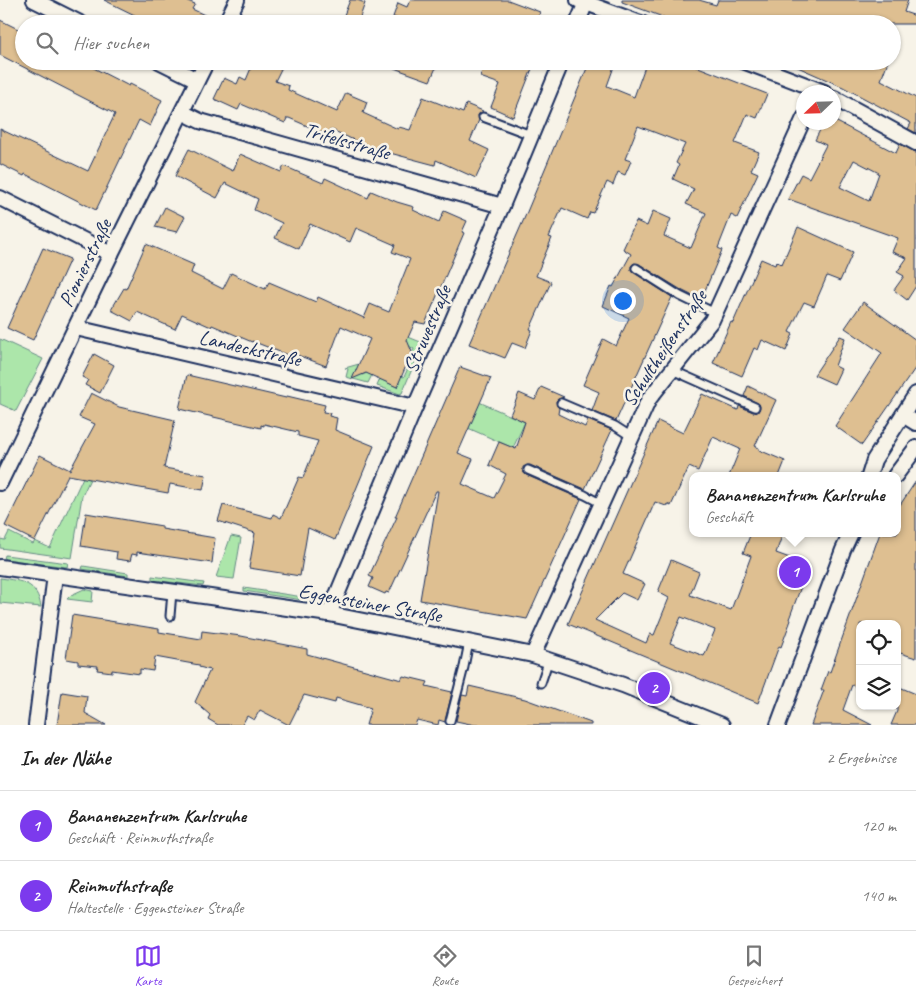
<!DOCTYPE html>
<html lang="de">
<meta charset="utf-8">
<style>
body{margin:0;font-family:Caveat,sans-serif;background:#f6f6f6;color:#222}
.controls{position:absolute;right:15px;bottom:15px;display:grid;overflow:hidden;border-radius:10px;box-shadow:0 1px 4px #0004}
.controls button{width:45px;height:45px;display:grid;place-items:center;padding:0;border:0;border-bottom:1px solid #e0e0e0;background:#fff;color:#222;font:25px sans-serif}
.compass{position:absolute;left:796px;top:85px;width:45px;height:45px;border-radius:50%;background:#fff;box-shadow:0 1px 4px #0004;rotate:247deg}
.you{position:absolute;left:622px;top:300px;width:18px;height:18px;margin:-12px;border:4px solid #fff;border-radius:50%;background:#1a73e8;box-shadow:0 0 0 8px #1a73e833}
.badge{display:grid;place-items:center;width:32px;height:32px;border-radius:50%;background:#7c3aed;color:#fff;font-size:16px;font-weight:700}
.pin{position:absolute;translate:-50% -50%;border:2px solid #fff;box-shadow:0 1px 5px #0006}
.popup{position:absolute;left:689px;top:472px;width:212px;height:65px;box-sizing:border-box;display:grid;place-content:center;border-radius:10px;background:#fff;filter:drop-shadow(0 1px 4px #0005);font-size:16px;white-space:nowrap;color:#767676}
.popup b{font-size:19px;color:#222}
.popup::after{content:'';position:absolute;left:50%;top:100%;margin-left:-10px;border:10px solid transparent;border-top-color:#fff}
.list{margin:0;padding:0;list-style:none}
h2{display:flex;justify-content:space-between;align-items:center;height:65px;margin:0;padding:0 20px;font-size:21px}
h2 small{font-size:16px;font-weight:400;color:#767676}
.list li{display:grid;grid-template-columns:32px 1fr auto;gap:15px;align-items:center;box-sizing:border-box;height:70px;padding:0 20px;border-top:1px solid #e0e0e0}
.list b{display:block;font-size:19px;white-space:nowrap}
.list p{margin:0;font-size:16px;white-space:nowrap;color:#767676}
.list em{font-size:16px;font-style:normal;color:#767676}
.icon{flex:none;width:28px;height:28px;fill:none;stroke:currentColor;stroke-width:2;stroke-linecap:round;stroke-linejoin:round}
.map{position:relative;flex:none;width:916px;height:725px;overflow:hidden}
.search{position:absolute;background:#fff;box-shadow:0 1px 4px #0004;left:15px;right:15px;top:15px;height:55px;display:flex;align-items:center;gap:12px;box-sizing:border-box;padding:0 18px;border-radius:28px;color:#767676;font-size:19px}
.sheet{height:205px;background:#fff}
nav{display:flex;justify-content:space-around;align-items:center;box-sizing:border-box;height:70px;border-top:1px solid #e0e0e0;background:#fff;font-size:14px;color:#767676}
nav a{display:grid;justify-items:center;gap:2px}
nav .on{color:#7c3aed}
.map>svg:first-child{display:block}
</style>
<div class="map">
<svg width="916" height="725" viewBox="0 0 916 725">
<rect width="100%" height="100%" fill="#f7f3e8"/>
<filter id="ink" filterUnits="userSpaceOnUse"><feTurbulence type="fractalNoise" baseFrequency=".02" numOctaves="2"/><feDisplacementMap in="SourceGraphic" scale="10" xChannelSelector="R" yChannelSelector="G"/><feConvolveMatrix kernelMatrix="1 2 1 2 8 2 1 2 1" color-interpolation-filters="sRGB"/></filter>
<g filter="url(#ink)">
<!-- green -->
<g fill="#ace6aa" stroke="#648a84">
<polygon points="396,332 423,343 402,393 400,394 377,386 380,379 397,387 401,376 404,377 408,368 406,366 414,349 404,343"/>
<polygon points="0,339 43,359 16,411 0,404"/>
<polygon points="359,364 362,375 367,373 372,375 368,383 346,377 348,369 345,368"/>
<polygon points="479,402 525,422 513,448 468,428"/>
<polygon points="79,453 97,456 90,479 82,496 72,558 0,548 0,539 5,540 9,532 33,544 35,541 50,548 85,473 76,461"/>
<polygon points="231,536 241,538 234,579 216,577"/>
<polygon points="5,555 68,563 67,567 4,559"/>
<polygon points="83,566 128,573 128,576 82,569"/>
<polygon points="152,576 204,583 203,586 152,580"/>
<path d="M0,578c22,3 37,4 41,29l-41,-4z"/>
<polygon points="244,588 316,599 316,602 244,591"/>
<polygon points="84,589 93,591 92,602 67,599 71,595"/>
</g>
<!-- building -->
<g fill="#debf91" stroke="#1b2f5e" fill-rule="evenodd">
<polygon points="104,0 185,0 195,4 192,9 217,21 216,24 153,24"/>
<polygon points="350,0 357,0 365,3 359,20 344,15"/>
<polygon points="410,0 508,0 540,12 536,24 412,24 393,17 398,3 407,7"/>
<polygon points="622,0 699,0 716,5 718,0 908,0 904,12 916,16 916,24 682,24 622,2"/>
<polygon points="0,20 24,32 24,61 80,61 129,86 130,84 162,100 150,126 139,120 96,210 25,174 24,176 0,164 0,129 88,171 115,114 0,55"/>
<polygon points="254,61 285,61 275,81 289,86 288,90 337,112 346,93 367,102 363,113 398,129 399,127 410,130 423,97 463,113 466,104 483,111 478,115 479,120 470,141 489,150 476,178 436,160 435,165 371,148 330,129 328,135 289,118 287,118 285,123 241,104 238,110 214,99 224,78 237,84 240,77 246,80"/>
<polygon points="380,61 439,61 430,81 380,63"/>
<polygon points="507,61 535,61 513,117 491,107 500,84 480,77 485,62 504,69"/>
<polygon points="590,61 616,61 607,86 634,97 647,61 683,61 767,94 757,118 747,114 735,143 759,152 751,170 758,173 737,218 731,215 718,248 722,250 701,300 683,291 639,264 634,263 631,266 631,270 633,272 672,297 616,421 592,411 599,392 583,385 603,339 616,346 629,318 603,306 611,286 613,287 631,254 623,249 636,221 647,226 653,211 671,219 664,236 691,248 706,213 686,204 694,189 673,179 679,165 676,163 685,144 638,126 625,159 631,161 625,175 618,172 613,185 607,182 593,213 590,212 587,219 562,208 549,237 552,238 536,276 551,282 530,329 532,330 525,348 512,343 505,358 469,344 524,219"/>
<polygon points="784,61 888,61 881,80 916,98 916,133 908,129 911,123 843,87"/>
<path d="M824,122h13l59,31 4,-9 16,8v134l-9,14 -13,-10 10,-14 -7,-4 10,-14 -15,-6 6,-14 -110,-39 13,-25 8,4 17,-33 -11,-5zM854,160l25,13 -10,28 -29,-14z"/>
<polygon points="189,149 233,171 240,154 281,172 284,166 323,183 325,178 368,198 371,191 397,202 414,207 413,210 439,222 444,211 467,221 462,232 464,233 425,324 415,322 407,340 412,352 397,387 366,373 352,379 370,339 341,326 326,366 292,353 290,356 252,341 252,342 212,325 211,327 182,314 175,329 137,312 132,321 111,310 124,288 126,289 146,244 194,265 191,273 223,289 231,273 265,289 269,282 316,302 318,297 364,318 370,304 389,312 410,259 392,252 395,245 356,228 350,242 310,224 299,249 275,238 282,223 254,210 258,199 225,183 217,198 175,176"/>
<polygon points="165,207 185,217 177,232 155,227"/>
<polygon points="798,227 853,252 840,281 827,276 814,306 804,302 789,332 793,334 786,351 762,340 758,350 754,348 742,376 713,363 731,322 733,323 761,259 775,265 776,262 782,264"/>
<polygon points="43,248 70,259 33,340 7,328"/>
<polygon points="863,302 916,340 916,367 862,445 835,426 882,353 845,328"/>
<polygon points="840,336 845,338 835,366 841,369 834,384 814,375"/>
<polygon points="94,354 114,365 100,393 85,385 88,380 82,377"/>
<polygon points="460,367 491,378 458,453 473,459 462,484 494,498 506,474 489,465 499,442 516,449 525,422 510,415 519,393 535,400 541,387 564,397 558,399 556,401 557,406 559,408 558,414 585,427 588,420 612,430 585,489 530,465 527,465 523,467 523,471 526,475 581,499 527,619 420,600 438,491 436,491 389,593 386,592 385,594 369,587 373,578 369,576 397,517 395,517"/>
<polygon points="187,375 286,398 287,396 325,405 323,412 330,413 329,416 337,418 335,430 374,446 335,540 308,528 300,576 249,568 255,533 218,521 223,505 272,518 273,514 281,518 299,477 303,478 318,441 298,436 298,432 264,424 264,426 261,425 261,428 179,409"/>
<path d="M748,386l28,14 -21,46 4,2v2l26,11 -6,15h-50l11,-27 -27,-12 -15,34 -9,-4 -18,39 -4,-2 -1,2 -11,-4 -32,72 22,10 -8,16 -15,-7 -27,27 51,23 4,-9 4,1 15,-37 -11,-6 13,-32 28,12 -9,23 41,15 20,-54 -8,-3 8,-20h32l-7,20 33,12 -20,54 2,1 -10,27 -2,-1 -21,57 -190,-79 90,-203 25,12 19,-39 36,16 1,-4 14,6h5l2,-5 -1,-3 -15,-8zM681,617l34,13 -11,26 -34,-13z"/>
<polygon points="91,393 119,407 175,420 164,468 206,475 203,490 170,484 168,493 68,475 35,541 5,526 40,455 70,470 95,424 79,417"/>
<polygon points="916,481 916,658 897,652 897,624 860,624 860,688 852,685 843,710 872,725 811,725 824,690 821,690 828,671 830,672 880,533 898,533 898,508"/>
<polygon points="86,513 162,526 162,529 215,538 212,563 137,552 137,555 132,554 130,561 116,559 117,552 81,546"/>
<polygon points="72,615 159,629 159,632 201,639 202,631 241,636 307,649 307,654 398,679 401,680 403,676 428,682 426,686 452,692 445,722 439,720 438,725 417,720 415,725 366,725 371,708 336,698 335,703 304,695 289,725 260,710 254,720 247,716 242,725 218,725 208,719 210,715 195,702 210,670 199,667 199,665 155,657 153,671 140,669 140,674 112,670 112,672 97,670 98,666 78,664 78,661 66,659"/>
<polygon points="469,686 525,699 591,723 591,725 475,725 456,721 462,695 467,696"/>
<polygon points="897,686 916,694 916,725 891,725 897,711"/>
<polygon points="62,692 87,696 85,713 106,725 57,725"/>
</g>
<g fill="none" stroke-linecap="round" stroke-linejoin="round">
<!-- lane casing -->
<g stroke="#1b2f5e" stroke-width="11">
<g id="lane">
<polyline points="483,117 531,135"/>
<polyline points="636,268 680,296 715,313"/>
<polyline points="672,370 755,407"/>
<polyline points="561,403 615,426 632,437"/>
<polyline points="528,470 585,495 602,504"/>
<polyline points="170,616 172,592"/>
<polyline points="541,683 549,659"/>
<polyline points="450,721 464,667 469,642"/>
</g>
</g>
<!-- street casing -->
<g stroke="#1b2f5e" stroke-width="18">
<g id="street">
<polyline points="34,0 82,24"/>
<polyline points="578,0 643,24"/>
<polyline points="225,24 237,0"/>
<polyline points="577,24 587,0"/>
<polyline points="159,61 197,80"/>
<polyline points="743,61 824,92"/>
<polyline points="834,98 916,143"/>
<polyline points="182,112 200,121 502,206"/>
<polyline points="0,198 111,254"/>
<polyline points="76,328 415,407"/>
<polyline points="903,415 916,423"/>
<polyline points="869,476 874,460 916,394"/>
<polyline points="895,476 916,448"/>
<polyline points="0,483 111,254 207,61"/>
<polyline points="0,567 329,614 533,655 623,685 722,725"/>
<polyline points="329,614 415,407 502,206 562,61"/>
<polyline points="533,655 649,399 712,320 804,118"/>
<polyline points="36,725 55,575"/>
<polyline points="778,725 843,550 851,533"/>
</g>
</g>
<!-- lane -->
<use href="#lane" stroke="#f7f3e8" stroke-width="7"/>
<!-- street -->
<use href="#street" stroke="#f7f3e8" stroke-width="14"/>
</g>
</g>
<g text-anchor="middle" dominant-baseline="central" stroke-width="5" stroke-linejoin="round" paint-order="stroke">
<!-- street labels -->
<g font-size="21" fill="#1b2f5e" stroke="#f7f3e8">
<text transform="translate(347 141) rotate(16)">Trifelsstraße</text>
<text transform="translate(85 263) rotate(-64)">Pionierstraße</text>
<text transform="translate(427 329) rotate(-67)">Struvestraße</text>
<text transform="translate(250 348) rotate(13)">Landeckstraße</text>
<text transform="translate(664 348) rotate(-56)">Schultheißenstraße</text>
<text transform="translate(370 603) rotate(10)">Eggensteiner Straße</text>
</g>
</g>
</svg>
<div class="controls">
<button><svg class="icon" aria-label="locate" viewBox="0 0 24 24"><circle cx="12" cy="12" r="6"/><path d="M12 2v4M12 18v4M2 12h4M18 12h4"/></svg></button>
<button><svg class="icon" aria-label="layers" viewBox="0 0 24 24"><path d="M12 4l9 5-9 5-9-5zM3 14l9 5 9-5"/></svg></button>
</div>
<svg class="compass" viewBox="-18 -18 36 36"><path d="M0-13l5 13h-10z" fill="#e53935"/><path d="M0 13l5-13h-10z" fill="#767676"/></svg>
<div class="you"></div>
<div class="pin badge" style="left:795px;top:572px">1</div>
<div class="popup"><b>Bananenzentrum Karlsruhe</b>Geschäft</div>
<div class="pin badge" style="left:654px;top:688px">2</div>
<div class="search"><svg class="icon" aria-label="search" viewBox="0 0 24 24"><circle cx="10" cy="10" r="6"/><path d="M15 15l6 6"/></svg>Hier suchen</div>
</div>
<section class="sheet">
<h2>In der Nähe<small>2 Ergebnisse</small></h2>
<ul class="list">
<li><span class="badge">1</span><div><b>Bananenzentrum Karlsruhe</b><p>Geschäft · Reinmuthstraße</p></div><em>120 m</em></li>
<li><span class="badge">2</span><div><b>Reinmuthstraße</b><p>Haltestelle · Eggensteiner Straße</p></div><em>140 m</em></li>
</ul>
</section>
<nav>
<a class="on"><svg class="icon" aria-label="map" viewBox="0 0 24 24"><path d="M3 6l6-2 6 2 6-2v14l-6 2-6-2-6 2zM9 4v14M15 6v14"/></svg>Karte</a>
<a><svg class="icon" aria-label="directions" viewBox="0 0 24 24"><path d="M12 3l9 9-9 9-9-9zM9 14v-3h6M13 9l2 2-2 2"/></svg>Route</a>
<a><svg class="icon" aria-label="saved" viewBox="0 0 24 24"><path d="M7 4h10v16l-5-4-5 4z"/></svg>Gespeichert</a>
</nav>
